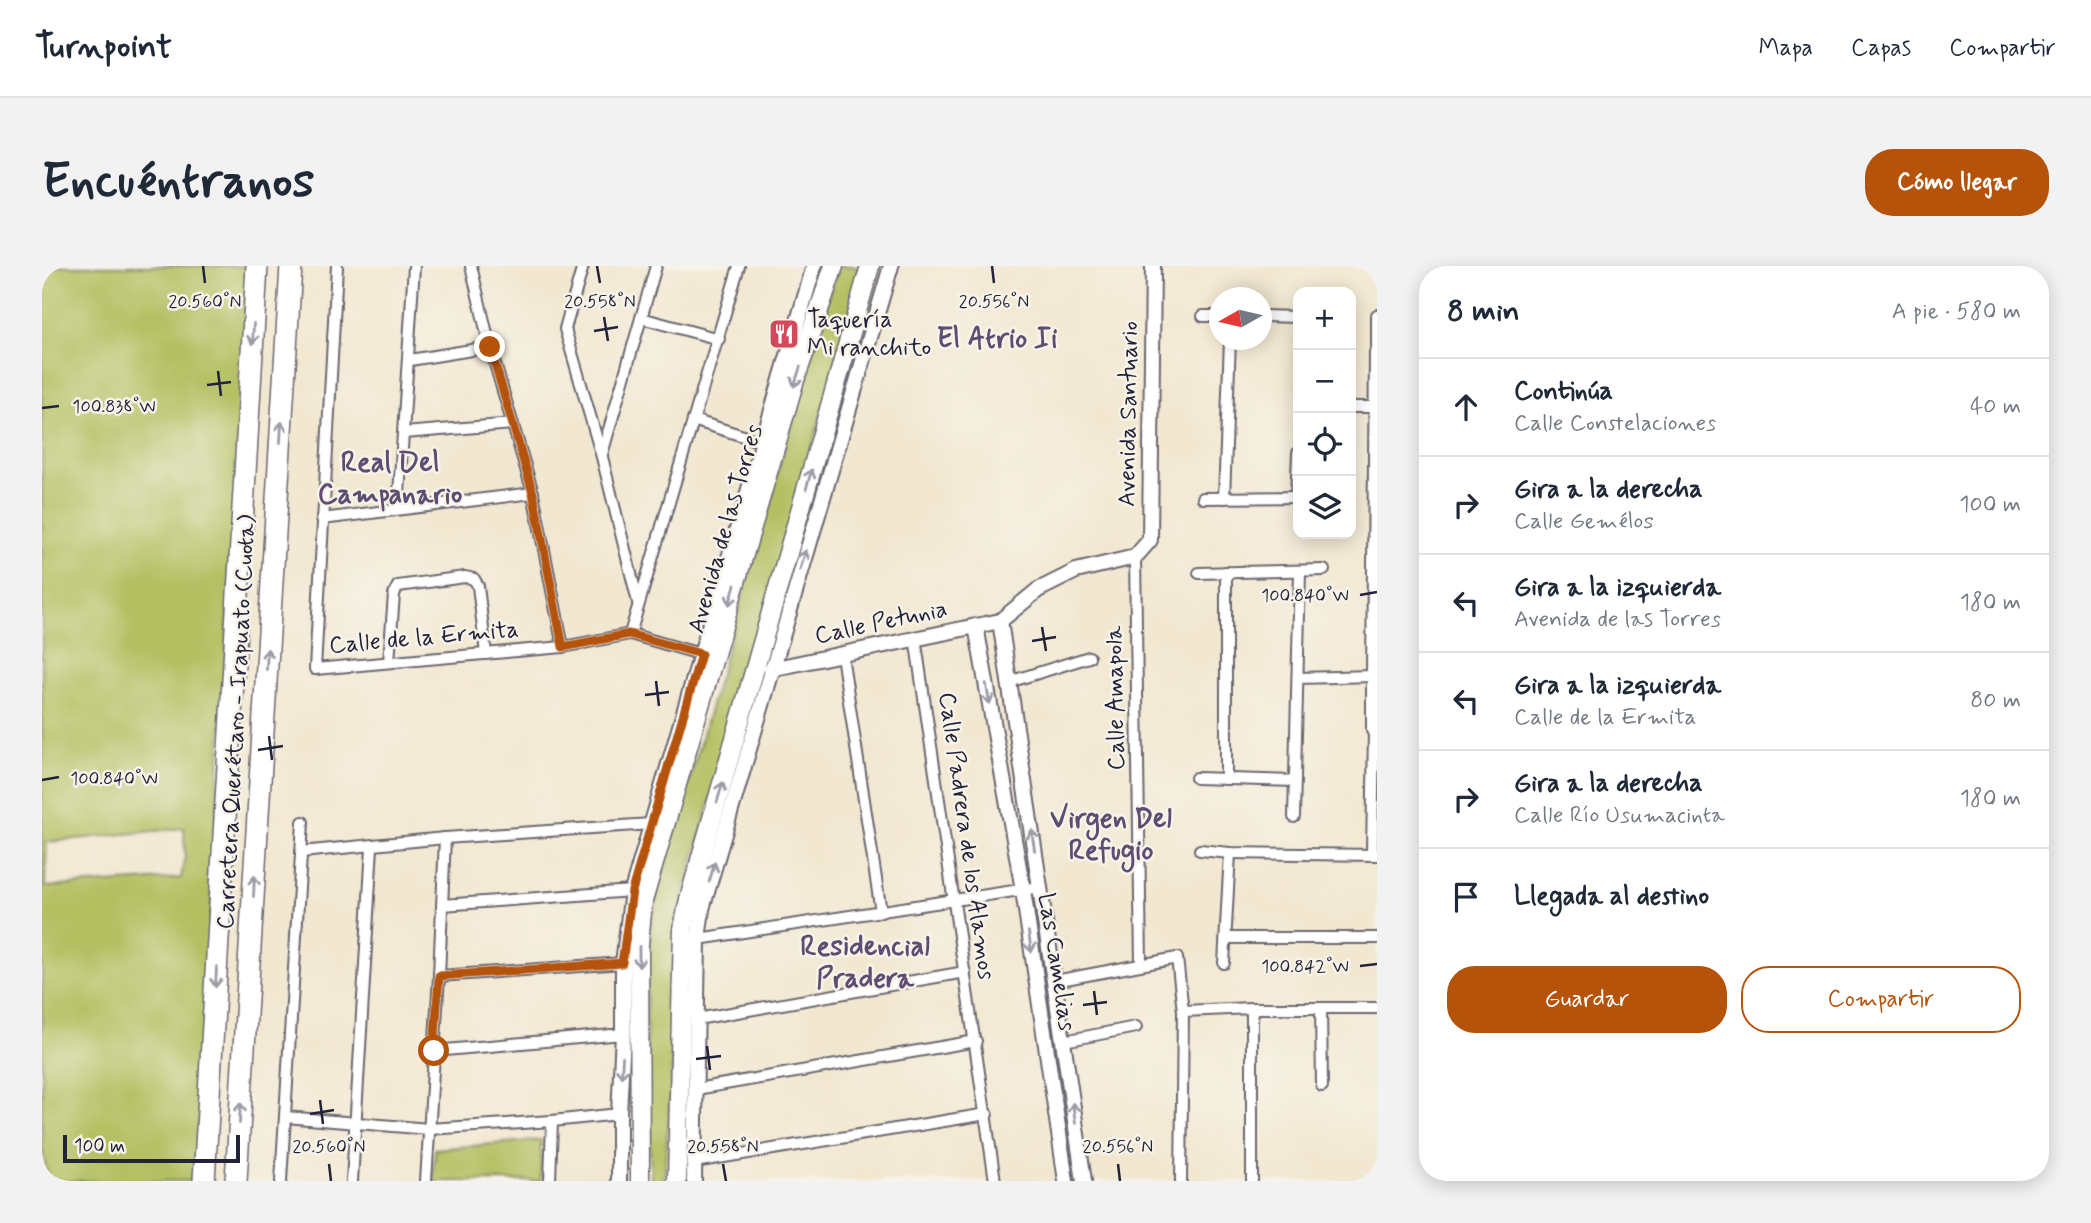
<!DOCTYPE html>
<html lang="es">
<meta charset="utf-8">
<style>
body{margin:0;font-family:Mynerve,sans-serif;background:#f2f2f3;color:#1f2937}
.controls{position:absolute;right:21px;top:21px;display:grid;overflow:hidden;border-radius:14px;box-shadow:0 4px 18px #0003}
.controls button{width:63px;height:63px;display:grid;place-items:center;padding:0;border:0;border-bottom:2px solid #e0e1e3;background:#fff;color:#1f2937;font:35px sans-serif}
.compass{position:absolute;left:1167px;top:21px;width:63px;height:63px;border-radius:50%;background:#fff;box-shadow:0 4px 18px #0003;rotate:262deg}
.scale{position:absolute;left:21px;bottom:18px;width:177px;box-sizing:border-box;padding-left:7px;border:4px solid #22223b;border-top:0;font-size:19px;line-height:24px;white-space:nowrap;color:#22223b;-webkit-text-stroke:5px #f7f3e8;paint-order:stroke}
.stop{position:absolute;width:21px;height:21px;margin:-16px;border:5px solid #b45309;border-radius:50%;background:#fff}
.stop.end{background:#b45309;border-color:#fff;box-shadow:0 2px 7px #0008}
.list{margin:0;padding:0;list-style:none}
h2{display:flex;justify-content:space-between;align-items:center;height:91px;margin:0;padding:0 28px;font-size:30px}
h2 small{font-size:23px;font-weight:400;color:#747a83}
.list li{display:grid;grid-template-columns:46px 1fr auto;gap:21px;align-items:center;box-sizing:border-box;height:98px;padding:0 28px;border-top:2px solid #e0e1e3}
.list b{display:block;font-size:26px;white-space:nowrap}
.list p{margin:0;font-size:23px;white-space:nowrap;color:#747a83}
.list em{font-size:23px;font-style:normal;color:#747a83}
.actions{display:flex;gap:14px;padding:21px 28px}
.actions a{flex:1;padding:16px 0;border:2px solid #b45309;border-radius:28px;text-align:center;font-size:24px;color:#b45309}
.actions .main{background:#b45309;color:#fff}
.icon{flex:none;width:38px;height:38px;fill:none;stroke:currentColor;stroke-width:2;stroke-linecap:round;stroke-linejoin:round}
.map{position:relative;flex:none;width:1335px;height:915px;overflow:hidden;border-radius:28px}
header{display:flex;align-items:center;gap:42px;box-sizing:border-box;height:98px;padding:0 35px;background:#fff;border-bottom:2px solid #e0e1e3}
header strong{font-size:33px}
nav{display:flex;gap:38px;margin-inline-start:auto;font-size:24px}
.intro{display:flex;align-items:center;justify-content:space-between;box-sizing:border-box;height:168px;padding:0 42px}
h1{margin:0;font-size:49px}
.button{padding:18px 32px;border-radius:28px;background:#b45309;color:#fff;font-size:24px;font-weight:700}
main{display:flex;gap:42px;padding:0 42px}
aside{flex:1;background:#fff;border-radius:28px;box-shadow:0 4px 18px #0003}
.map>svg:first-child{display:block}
</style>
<header>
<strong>Turnpoint</strong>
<nav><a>Mapa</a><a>Capas</a><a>Compartir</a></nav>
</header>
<div class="intro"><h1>Encuéntranos</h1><a class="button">Cómo llegar</a></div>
<main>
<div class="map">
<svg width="1335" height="915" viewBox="0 0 1335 915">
<rect width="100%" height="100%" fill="#f7f3e8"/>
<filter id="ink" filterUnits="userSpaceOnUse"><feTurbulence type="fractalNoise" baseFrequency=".0143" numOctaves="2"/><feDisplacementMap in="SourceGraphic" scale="14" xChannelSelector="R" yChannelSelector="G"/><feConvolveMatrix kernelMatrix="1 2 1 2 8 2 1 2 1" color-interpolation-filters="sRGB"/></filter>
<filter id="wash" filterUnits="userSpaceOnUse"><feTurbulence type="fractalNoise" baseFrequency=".00686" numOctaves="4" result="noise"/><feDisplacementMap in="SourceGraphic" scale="28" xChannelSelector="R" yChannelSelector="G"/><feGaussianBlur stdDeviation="1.57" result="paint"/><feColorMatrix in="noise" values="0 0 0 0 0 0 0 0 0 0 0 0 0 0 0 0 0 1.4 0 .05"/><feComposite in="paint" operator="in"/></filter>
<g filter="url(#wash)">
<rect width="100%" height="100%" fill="#f2e7d0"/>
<!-- green -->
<g fill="#b3bf61" stroke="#6a704e" stroke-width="2" fill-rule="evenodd">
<path d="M0,0h207l-54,915h-146l-7,-33zM142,562l1,30 -4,20 -136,9 2,-45z"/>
<path d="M798,0h24l-186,648 -7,171 -7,96h-13c-3,-92 -10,-186 3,-277l174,-607z"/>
<polygon points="499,874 499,915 391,915 393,883"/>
</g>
</g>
<g filter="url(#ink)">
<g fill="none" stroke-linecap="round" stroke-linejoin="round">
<!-- minor casing -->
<g stroke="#6b676f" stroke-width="14">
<g id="minor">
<polyline points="295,0 273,403 521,381 588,368 658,388"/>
<polyline points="429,0 448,81 491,227 521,381"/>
<polyline points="541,0 523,63 560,191 596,336"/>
<polyline points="1161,50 1178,50"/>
<polyline points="1220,50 1256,51"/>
<polyline points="599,52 677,73"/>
<polyline points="1335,87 1335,49"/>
<polyline points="368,94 448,81"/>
<polyline points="1309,141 1335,141"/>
<polyline points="651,154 720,176"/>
<polyline points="362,167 471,158"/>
<polyline points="560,188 614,0"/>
<polyline points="1254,231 1256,187"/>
<polyline points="1161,232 1256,231"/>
<polyline points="1182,232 1188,74"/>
<polyline points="356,243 372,0"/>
<polyline points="280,253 491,227"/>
<polyline points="1093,291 1099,698"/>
<polyline points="1184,306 1184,513"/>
<polyline points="1157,307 1282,304"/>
<polyline points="588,368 697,0"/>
<polyline points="873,371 953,915"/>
<polyline points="800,389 839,646"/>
<polyline points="347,396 352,328 356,320 423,311 432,313 436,320 444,388"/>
<polyline points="1256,412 1332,410"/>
<polyline points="967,416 1047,391"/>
<polyline points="1154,512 1253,515"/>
<polyline points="1252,551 1258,305"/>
<polyline points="1158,584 1188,587 1335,589"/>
<polyline points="259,586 403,572 609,558"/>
<polyline points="1330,589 1332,464"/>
<polyline points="400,639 590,625"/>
<polyline points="1184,672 1335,672"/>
<polyline points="656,673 998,621"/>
<polyline points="1182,697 1188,587"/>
<polyline points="397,710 581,697"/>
<polyline points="1013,715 1135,692 1141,745 1139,915"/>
<polyline points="1279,742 1280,820"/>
<polyline points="1141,745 1210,742 1335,742"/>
<polyline points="655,753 923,706"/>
<polyline points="1022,775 1094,761"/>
<polyline points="392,785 581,768"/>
<polyline points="654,823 934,775"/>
<polyline points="243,851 387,863 510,855 577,848"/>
<polyline points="652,896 945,848"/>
<polyline points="239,915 261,556"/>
<polyline points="310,915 330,581"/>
<polyline points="384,915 397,710 403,572"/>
<polyline points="508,915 510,855"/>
<polyline points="1210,915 1210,742"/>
</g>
</g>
<!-- tertiary casing -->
<g stroke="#6b676f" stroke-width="18">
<g id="tertiary">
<polyline points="1335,86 1332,410 1332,464 1335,465"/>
<polyline points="958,355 1042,915"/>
<polyline points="934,360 981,624 1024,915"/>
<polyline points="729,403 958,355 996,324 1034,305 1093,291 1108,274 1111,0"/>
<polyline points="577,915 577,848 581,768 581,697 590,625 772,0"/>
<polyline points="652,915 656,673 660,643 849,0"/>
</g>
</g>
<!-- primary casing -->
<g stroke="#6b676f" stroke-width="21">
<g id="primary">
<polyline points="598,915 597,678 601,635 752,117 792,0"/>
<polyline points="635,915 641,663 647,633 828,0"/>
</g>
</g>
<!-- motorway casing -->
<g stroke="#6b676f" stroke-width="24">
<g id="motorway">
<polyline points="162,915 215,0"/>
<polyline points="194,915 249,0"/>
</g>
</g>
<!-- minor -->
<use href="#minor" stroke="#fff" stroke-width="10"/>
<!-- tertiary -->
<use href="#tertiary" stroke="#fff" stroke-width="14"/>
<!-- primary -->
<use href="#primary" stroke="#fff" stroke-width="18"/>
<!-- motorway -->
<use href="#motorway" stroke="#fff" stroke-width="21"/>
</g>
<!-- one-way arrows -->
<defs><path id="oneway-shaft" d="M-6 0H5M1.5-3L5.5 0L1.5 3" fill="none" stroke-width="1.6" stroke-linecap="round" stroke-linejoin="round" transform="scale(1.75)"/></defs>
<g stroke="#9c9ca7">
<use href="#oneway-shaft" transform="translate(211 68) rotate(93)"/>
<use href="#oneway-shaft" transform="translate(755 111) rotate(108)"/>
<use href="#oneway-shaft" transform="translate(239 166) rotate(-87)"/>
<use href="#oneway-shaft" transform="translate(767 213) rotate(-74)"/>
<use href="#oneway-shaft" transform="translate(761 294) rotate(-73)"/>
<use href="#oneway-shaft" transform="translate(690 329) rotate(106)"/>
<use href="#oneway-shaft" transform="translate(225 393) rotate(-87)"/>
<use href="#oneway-shaft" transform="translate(946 428) rotate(80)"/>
<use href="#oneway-shaft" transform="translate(678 526) rotate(-74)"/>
<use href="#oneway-shaft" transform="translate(991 574) rotate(-99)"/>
<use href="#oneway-shaft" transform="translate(670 606) rotate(-74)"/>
<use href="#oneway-shaft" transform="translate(212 620) rotate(-87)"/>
<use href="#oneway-shaft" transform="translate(988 676) rotate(81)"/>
<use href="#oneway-shaft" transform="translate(597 691) rotate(90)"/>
<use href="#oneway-shaft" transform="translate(174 711) rotate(93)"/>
<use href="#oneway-shaft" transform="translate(580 801) rotate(93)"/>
<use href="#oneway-shaft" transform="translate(198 847) rotate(-87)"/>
<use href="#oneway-shaft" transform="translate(1032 847) rotate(-98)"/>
</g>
</g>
<g fill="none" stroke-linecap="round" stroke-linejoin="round" filter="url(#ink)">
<!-- route -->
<polyline stroke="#b45309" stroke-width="9" points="392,785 397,710 580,697 590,625 659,388 587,368 521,381 491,227 448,81"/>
</g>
<!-- ticks -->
<path fill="none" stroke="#22223b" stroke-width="2.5" d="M161,0l2,17M555,0l3,17M950,0l2,17M562,51l4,24M552,65l24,-4M176,105l3,25M165,119l24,-3M0,142l17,-2M1318,329l17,-3M1000,361l4,24M990,375l24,-4M614,415l3,25M603,429l24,-3M227,470l3,24M216,484l25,-4M0,514l17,-3M1318,700l17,-2M1052,725l3,24M1041,739l24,-3M665,780l3,24M654,793l25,-3M278,834l3,24M268,848l24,-4M287,898l2,17M681,898l3,17M1076,898l2,17"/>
<!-- icons -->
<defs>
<g id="restaurant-square" transform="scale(1.575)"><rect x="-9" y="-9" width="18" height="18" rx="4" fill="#d1495b" stroke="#f7f3e8"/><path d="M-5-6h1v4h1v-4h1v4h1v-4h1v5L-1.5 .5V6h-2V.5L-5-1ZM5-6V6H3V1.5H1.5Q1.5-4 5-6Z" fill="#fff"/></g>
</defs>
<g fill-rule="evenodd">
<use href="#restaurant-square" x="742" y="68"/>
</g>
<g text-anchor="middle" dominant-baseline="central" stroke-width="5" stroke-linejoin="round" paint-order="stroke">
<!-- poi labels -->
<g font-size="24" fill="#22223b" stroke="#f7f3e8" text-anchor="start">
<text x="765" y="54">Taquería<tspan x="765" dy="28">Mi ranchito</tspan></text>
</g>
<!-- street labels -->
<g font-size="24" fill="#22223b" stroke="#f7f3e8">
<text transform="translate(1087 148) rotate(-89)">Avenida Santuario</text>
<text transform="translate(684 263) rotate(-74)">Avenida de las Torres</text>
<text transform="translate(839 357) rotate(-12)">Calle Petunia</text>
<text transform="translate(382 372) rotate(-5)">Calle de la Ermita</text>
<text transform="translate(1074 432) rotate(-91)">Calle Amapola</text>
<text transform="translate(195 456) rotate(-87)">Carretera Querétaro - Irapuato (Cuota)</text>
<text transform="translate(924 570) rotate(82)">Calle Padrera de los Alamos</text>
<text transform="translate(1014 696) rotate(81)">Las Camelias</text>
</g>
<!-- quarter labels -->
<g font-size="28" font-weight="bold" fill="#5e4c73" stroke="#f7f3e8">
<text x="955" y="73">El Atrio Ii</text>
<text x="348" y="197">Real Del<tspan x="348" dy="32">Campanario</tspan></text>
<text x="1069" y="553">Virgen Del<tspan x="1069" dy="32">Refugio</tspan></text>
<text x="823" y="681">Residencial<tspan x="823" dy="32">Pradera</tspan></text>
</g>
</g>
<g font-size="18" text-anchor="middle" fill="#22223b" stroke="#f7f3e8" stroke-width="5" stroke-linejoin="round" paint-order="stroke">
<text x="163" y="41">20.560°N</text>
<text x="558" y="41">20.558°N</text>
<text x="952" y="41">20.556°N</text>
<text x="72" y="146">100.838°W</text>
<text x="1263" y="335">100.840°W</text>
<text x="72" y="518">100.840°W</text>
<text x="1263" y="706">100.842°W</text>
<text x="287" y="886">20.560°N</text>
<text x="681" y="886">20.558°N</text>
<text x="1076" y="886">20.556°N</text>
</g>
</svg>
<div class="controls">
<button>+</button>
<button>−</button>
<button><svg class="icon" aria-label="locate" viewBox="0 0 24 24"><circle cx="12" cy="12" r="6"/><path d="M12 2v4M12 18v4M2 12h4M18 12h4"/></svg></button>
<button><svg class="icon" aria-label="layers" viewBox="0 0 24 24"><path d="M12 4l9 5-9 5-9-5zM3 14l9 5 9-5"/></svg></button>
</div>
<svg class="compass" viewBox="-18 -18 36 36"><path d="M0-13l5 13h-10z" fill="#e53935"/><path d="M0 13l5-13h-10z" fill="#747a83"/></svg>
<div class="scale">100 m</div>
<div class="stop" style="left:392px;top:785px"></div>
<div class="stop end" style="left:448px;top:81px"></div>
</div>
<aside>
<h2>8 min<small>A pie · 580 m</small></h2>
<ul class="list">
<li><svg class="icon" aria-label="ahead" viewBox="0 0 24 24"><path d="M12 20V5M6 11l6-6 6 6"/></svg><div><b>Continúa</b><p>Calle Constelaciones</p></div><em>40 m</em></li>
<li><svg class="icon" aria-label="right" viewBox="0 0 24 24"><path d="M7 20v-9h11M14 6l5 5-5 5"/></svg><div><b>Gira a la derecha</b><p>Calle Gemélos</p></div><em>100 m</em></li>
<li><svg class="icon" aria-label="left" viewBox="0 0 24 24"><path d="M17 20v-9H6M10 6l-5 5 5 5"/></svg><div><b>Gira a la izquierda</b><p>Avenida de las Torres</p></div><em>180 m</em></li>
<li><svg class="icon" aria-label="left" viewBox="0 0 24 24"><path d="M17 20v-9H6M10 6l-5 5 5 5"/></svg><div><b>Gira a la izquierda</b><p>Calle de la Ermita</p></div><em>80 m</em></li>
<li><svg class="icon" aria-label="right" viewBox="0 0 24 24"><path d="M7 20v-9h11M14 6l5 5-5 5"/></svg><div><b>Gira a la derecha</b><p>Calle Río Usumacinta</p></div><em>180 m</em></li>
<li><svg class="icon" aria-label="arrive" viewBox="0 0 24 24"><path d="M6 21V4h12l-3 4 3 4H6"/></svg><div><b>Llegada al destino</b></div></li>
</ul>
<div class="actions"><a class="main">Guardar</a><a>Compartir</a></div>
</aside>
</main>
